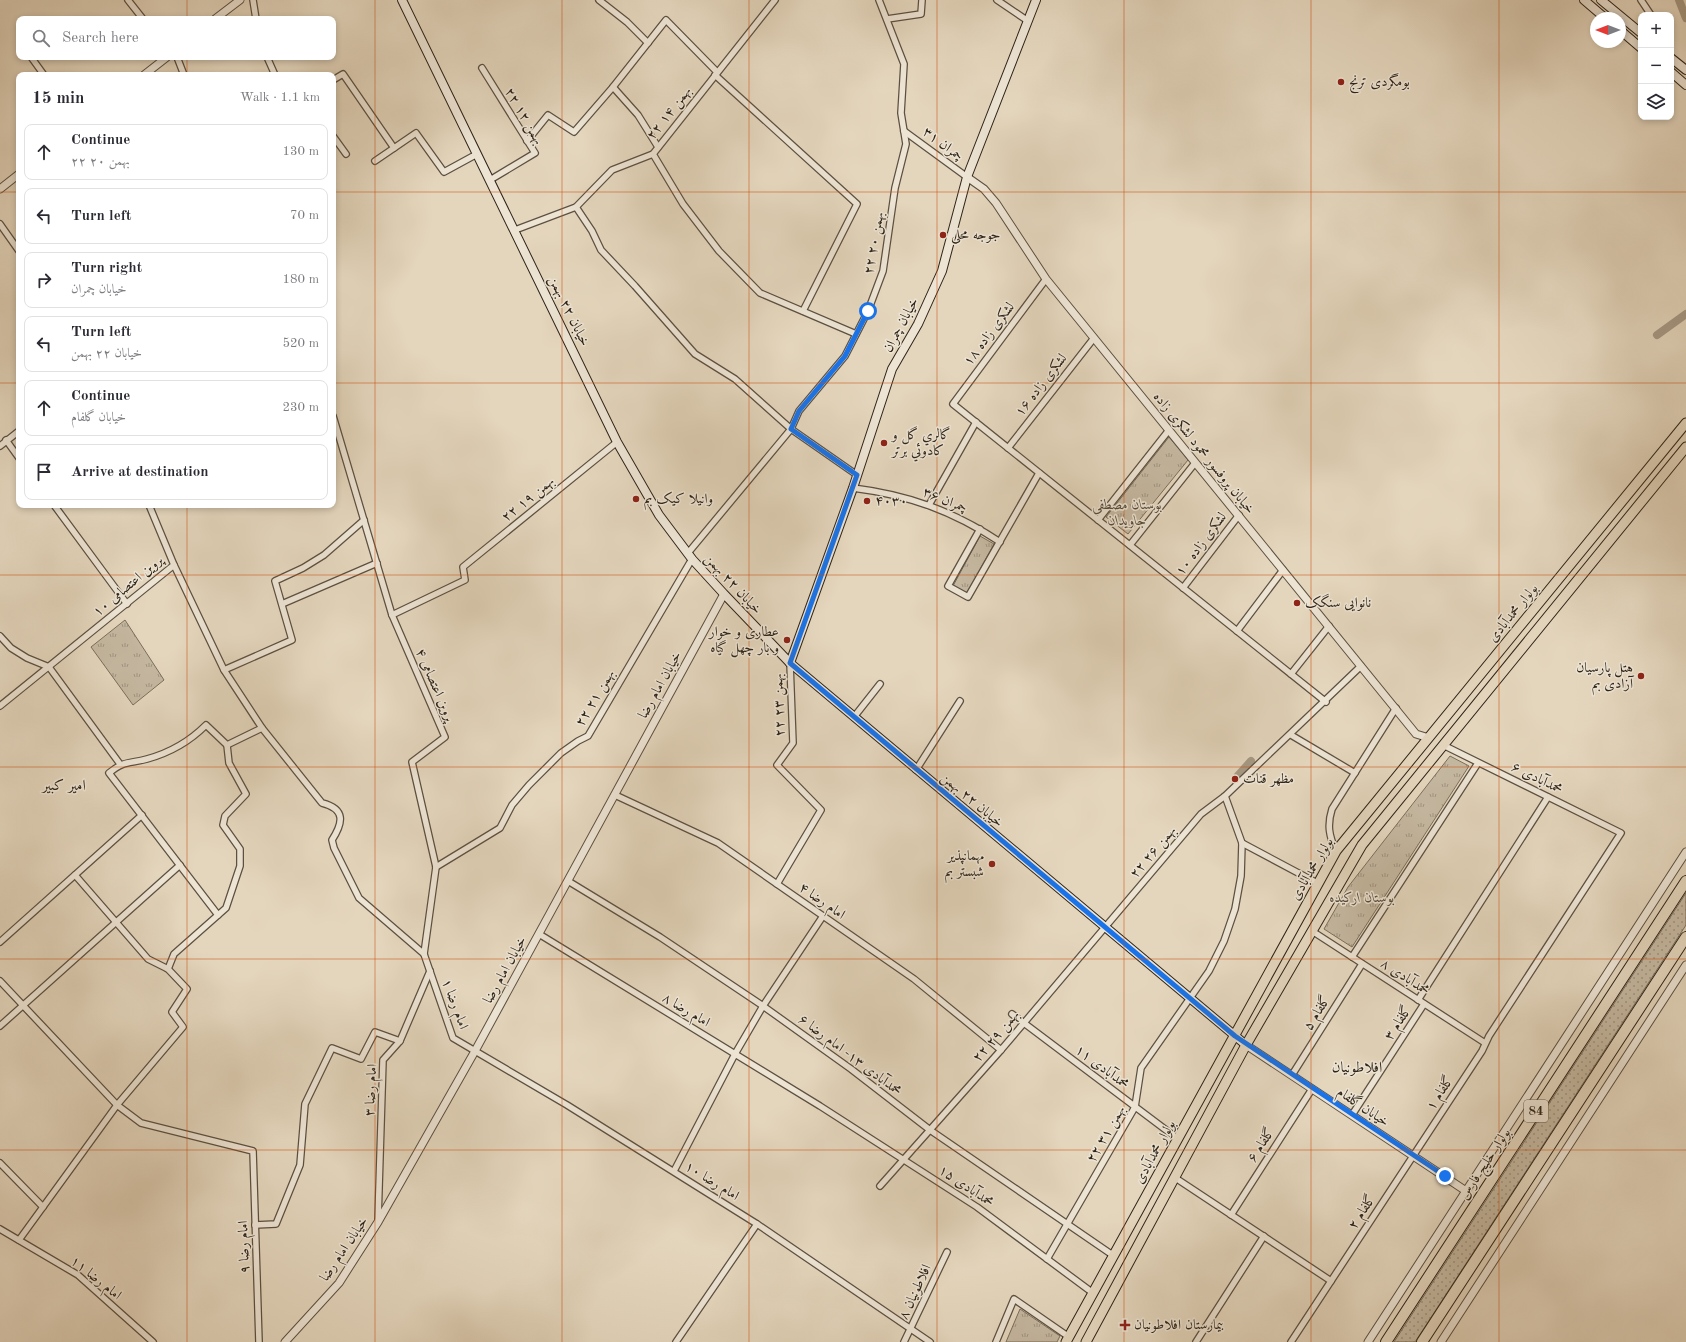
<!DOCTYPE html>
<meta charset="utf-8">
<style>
body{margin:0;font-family:"Old Standard TT",Amiri,serif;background:#f2f2f3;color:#2b2b33}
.controls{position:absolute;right:12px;top:12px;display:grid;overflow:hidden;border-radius:8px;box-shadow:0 2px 6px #0003}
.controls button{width:36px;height:36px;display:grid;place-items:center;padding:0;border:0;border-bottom:1px solid #e1e1e2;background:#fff;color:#2b2b33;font:20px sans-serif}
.compass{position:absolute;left:1590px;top:12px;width:36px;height:36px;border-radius:50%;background:#fff;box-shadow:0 2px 6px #0003;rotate:270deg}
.stop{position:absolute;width:12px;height:12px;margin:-9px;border:3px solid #1a73e8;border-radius:50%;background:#fff}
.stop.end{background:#1a73e8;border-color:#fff;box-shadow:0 1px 4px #0008}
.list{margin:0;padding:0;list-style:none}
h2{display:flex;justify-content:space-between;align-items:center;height:52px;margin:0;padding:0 16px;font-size:17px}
h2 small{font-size:13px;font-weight:400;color:#7c7c81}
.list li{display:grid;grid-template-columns:26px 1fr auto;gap:12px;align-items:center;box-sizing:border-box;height:56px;margin:0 8px 8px;padding:0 8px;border:1px solid #e1e1e2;border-radius:8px}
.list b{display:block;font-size:15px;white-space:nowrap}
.list p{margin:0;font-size:13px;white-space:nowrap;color:#7c7c81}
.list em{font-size:13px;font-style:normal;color:#7c7c81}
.icon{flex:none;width:22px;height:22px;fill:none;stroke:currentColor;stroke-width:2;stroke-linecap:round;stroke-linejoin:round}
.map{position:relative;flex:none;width:1686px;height:1342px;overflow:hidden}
.search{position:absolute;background:#fff;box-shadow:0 2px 6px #0003;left:16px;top:16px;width:320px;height:44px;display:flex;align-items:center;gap:10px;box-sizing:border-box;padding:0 14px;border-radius:8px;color:#7c7c81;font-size:15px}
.panel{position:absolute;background:#fff;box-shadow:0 2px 6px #0003;left:16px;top:72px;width:320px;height:436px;border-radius:8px}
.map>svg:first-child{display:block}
</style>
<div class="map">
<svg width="1686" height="1342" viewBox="0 0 1686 1342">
<defs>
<pattern id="grass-dots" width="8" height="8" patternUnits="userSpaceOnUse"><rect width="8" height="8" fill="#c5b8a1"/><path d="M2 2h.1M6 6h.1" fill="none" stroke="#a09582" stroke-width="1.8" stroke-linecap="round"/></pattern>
<pattern id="park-tufts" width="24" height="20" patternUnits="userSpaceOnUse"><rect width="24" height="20" fill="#c5b8a1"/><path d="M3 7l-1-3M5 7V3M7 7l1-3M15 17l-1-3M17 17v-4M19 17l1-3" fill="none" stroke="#a09582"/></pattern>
</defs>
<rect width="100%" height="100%" fill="#e4d6bd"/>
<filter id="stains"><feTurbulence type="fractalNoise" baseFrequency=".005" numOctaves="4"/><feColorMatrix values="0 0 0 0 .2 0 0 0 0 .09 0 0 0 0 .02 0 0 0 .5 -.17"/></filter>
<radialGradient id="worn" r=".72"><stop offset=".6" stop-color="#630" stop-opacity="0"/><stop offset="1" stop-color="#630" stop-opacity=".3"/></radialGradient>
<!-- grass -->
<polygon fill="url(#grass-dots)" stroke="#7a6e5c" points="1686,893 1686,925 1415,1342 1394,1342"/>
<!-- park -->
<g fill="url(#park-tufts)" stroke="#7a6e5c">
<polygon points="1169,437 1188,460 1128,534 1106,517"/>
<polygon points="980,536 994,544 967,593 953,586"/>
<polygon points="125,620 164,680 133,705 91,647"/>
<polygon points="1450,756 1469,766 1352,947 1324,929 1348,887"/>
<polygon points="1020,1309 1060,1336 1057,1342 1006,1342"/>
</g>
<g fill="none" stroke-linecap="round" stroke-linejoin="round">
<!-- canal -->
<g stroke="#a69985" stroke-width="8">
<polyline points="1679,0 1686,18"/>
<polyline points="1657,335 1686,314"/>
<polyline points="1235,779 1251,761"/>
</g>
<!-- minor casing -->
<g stroke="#5c5041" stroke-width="8">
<g id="minor">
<polyline points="128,0 143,19"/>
<polyline points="253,0 256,19"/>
<polyline points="599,0 627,22 648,43"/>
<polyline points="997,0 1028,21"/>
<polyline points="1641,0 1651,15"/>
<polyline points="887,19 921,14 922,0"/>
<polyline points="31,57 44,75"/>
<polyline points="177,57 184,75"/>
<polyline points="267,57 275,75"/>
<polyline points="482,68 535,153 490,180"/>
<polyline points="715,75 857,204 803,311"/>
<polyline points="333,80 343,74 394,148"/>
<polyline points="613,87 638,115 658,147"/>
<polyline points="904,131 967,177"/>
<polyline points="333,136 346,154"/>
<polyline points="527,141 548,115 574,132 613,87 666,20 717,72"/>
<polyline points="653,154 683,204 719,251 760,293 856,334"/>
<polyline points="375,161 416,133 444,172 477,154"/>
<polyline points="576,207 592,231 601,250 635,286 695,354 735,379 791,429 857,475"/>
<polyline points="0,224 19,251"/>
<polyline points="515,230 576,207 612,170 653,154 775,0"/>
<polyline points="1046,279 953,404 1326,702"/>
<polyline points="333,416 392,615 445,737 412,762 436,867 424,954 453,1038 567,1105 757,1224 930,1342"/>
<polyline points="6,440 19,458"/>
<polyline points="0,446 19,431"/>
<polyline points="1008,448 1094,338"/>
<path d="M853,488c56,7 100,23 147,54"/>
<polyline points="54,505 127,604"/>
<polyline points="929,505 976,422"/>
<polyline points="1098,520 1169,430"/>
<polyline points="980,529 948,586 968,597 1039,473"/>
<polyline points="1130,545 1195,463"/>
<polyline points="688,553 791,429 799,411 845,356 868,311 883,271 895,188 906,144 901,113 904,64 879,0"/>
<polyline points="174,565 224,670 262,728"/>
<polyline points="1183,588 1239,515"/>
<polyline points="282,604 377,563"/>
<polyline points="392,615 465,580 463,567 617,442"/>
<polyline points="1237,631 1283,570"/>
<polyline points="0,636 11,648 27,658 49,667 120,764"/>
<polyline points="224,670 292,640 275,581 303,568 324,555 364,520"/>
<polyline points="1291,674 1329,626"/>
<polyline points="0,706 174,565 149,505"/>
<polyline points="854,717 880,684"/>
<polyline points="1291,735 1355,773"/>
<polyline points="916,770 960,701"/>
<polyline points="615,795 718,843 914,979 1001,1050"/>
<polyline points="1242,843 1319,884"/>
<path d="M1336,851c-7,-15 -9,-26 -4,-42l64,-101"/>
<polyline points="436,867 500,828 512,805 529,785 561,753 578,741 588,736 692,559"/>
<polyline points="568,881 660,937 763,1006 851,1069 930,1130 1114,1256"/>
<polyline points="777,884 821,810 777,765 793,743 790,663"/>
<path d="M218,915l-109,-142c16,-13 20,-9 38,-14 22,-6 43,-18 59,-34l21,20 35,-17 60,75c24,6 21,20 10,37l2,8 25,50 65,56"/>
<polyline points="1312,931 1485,1043"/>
<polyline points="539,934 820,1106 977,1207 1093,1293"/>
<polyline points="0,942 142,815"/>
<polyline points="1352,957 1478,763"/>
<polyline points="168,969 174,954 226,908 240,866 240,849 223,825 225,816 246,794 229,763 227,745"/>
<polyline points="0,981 117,1105 141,1123 253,1151 259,1342"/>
<polyline points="1418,1000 1548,797"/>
<polyline points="1012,1014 1178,1139"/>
<polyline points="0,1026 180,865"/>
<polyline points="1292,1075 1362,964"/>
<polyline points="1352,1115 1424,1004"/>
<polyline points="0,1163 43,1207"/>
<polyline points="674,1171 735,1054 763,1006 823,916"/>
<polyline points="1174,1177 1331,1281"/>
<polyline points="880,1186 1001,1050 1201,814 1225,796 1361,666"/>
<polyline points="1231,1215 1312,1089"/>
<polyline points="378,1220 383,1060 400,1041 430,971"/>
<polyline points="255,1225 276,1224 300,1165 305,1104 332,1048 361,1059 375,1032 400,1041"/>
<polyline points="0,1229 78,1275 153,1342"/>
<polyline points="19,1240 117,1105 183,1027 172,1012 187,989 168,969 148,959 75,875"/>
<polyline points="1047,1259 1135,1107 1141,1068 1209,971 1224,941 1235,909 1241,876 1242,843 1225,796"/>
<polyline points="676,1342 757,1224"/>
<polyline points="904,1342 947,1252"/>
<polyline points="996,1342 1014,1299 1069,1337"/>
<polyline points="1196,1342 1264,1236"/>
<polyline points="1291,1342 1482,1051 1489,1036 1621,833 1443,745"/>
</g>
</g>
<!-- tertiary casing -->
<g stroke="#5c5041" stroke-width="9">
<g id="tertiary">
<polyline points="215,19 240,0"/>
<polyline points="144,75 167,57"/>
<polyline points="967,177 984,189 996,203 1046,279 1416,734 1429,738"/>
<polyline points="0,189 19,174"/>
<polyline points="1246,1045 1466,1191"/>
<polyline points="285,1342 339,1283 378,1222 475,1051 724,594"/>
<polyline points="1368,1342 1686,852"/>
<polyline points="1441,1342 1686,965"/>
</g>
</g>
<!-- secondary casing -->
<g stroke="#2e2418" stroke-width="10">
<g id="secondary">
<polyline points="402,0 617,442 659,515 692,559 724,594 790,663 1246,1045"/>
<polyline points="1584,0 1605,18"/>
<polyline points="1601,0 1641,33"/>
<polyline points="1620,30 1641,48"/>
<polyline points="1671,58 1686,70"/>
<polyline points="1671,72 1686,85"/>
<polyline points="790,663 853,488 892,369 918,324 942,271 967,177 1036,0"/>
</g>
</g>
<!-- primary casing -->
<g stroke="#2e2418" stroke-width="11">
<g id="primary">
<polyline points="1066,1342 1336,851 1686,423"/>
<polyline points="1086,1342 1246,1045 1362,845 1686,447"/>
</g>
</g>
<!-- trunk casing -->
<g stroke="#2e2418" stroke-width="12">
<g id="trunk">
<polyline points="1386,1342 1686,881"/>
<polyline points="1422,1342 1686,937"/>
</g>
</g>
<!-- minor -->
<use href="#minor" stroke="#ede4d4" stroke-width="5.5"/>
<!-- tertiary -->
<use href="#tertiary" stroke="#ede4d4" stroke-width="7"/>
<!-- secondary -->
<use href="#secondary" stroke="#ede4d4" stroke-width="8"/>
<!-- primary -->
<use href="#primary" stroke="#e4d6bd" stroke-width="9"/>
<!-- trunk -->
<use href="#trunk" stroke="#e4d6bd" stroke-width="10"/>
</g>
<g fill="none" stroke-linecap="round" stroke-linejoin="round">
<!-- route -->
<polyline stroke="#1a73e8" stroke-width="5" points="868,311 845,356 799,411 791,429 857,475 790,663 1235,1036 1445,1176"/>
</g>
<!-- grid -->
<path fill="none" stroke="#cc510e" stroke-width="1" stroke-opacity="0.55" d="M187,0v19M375,0v1342M562,0v1342M749,0v1342M937,0v1342M1124,0v1342M1311,0v1342M1499,0v1342M187,57v18M0,192h19M333,192h1353M0,383h19M333,383h1353M187,505v837M0,575h1686M0,767h1686M0,959h1686M0,1150h1686"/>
<!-- markers -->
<g fill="#8f2418" stroke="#ede4d4" stroke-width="1.5">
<circle cx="1341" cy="82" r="4"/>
<circle cx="943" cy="235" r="4"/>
<circle cx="884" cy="443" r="4"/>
<circle cx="636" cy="499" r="4"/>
<circle cx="867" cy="501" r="4"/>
<circle cx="1297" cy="603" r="4"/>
<circle cx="787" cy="640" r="4"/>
<circle cx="1641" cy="676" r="4"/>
<circle cx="1235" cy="779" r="4"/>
<circle cx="992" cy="864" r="4"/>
<path d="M1123 1319h4v4h4v4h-4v4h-4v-4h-4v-4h4z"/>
</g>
<g text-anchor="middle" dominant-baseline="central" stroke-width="3" stroke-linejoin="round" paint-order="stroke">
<!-- shield labels -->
<rect fill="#ede4d4" stroke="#675e50" stroke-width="1" x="1524" y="1100" width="24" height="22" rx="3"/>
<g font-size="13" font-weight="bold" fill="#2e2418">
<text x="1536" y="1111">84</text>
</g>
<!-- poi labels -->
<g font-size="14" fill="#2e2418" stroke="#ede4d4" text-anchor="start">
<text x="1349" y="82">بومگردی ترنج</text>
<text x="951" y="235">جوجه محلی</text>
<text x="892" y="435">گالري گل و<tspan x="892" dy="16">كادوئي برتر</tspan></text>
<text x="644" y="499">وانیلا کیک بم</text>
<text x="875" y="501">۴۰۳۰</text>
<text x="1305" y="603">نانوایی سنگک</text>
<text x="779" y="632" text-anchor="end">عطاری و خوار<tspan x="779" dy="16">و بار چهل گیاه</tspan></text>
<text x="1633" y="668" text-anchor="end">هتل پارسیان<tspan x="1633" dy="16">آزادی بم</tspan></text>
<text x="1243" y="779">مظهر قنات</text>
<text x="984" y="856" text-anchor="end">مهمانپذیر<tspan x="984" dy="16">شبستر بم</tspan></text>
<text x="1134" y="1325">بیمارستان افلاطونیان</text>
</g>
<!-- street labels -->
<g font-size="14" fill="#2e2418" stroke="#ede4d4">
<text transform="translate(669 113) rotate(-52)">۲۲ بهمن ۱۴</text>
<text transform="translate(524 116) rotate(60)">۲۲ بهمن ۱۲</text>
<text transform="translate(943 144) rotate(37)">چمران ۳۱</text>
<text transform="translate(874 243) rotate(-80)">۲۲ بهمن ۲۰</text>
<text transform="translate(569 311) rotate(64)">خیابان ۲۲ بهمن</text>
<text transform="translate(901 325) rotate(-62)">خیابان چمران</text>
<text transform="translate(989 334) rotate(-53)">لشکری زاده ۱۸</text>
<text transform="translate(1041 385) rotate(-52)">لشکری زاده ١۶</text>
<text transform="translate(1204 453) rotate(51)">خیابان پروفسور محمود لشکری زاده</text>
<text transform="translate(528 499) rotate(-39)">۲۲ بهمن ۱۹</text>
<text transform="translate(945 500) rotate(22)">چمران ۳۶</text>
<text transform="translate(1201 544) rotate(-53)">لشکری زاده ١٠</text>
<text transform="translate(733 584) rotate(47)">خیابان ۲۲ بهمن</text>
<text transform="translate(128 586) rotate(-40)">پروین اعتصامی ۱۰</text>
<text transform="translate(1513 613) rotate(-51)">بولوار محمدآبادی</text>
<text transform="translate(435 685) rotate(67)">پروین اعتصامی ۴</text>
<text transform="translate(660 685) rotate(-61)">خیابان امام رضا</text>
<text transform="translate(595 698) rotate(-59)">۲۲ بهمن ۲۱</text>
<text transform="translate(779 705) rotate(-92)">۲۲ بهمن ۲۳</text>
<text transform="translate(1537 778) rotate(26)">محمدآبادی ۶</text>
<text transform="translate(972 800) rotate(40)">خیابان ۲۲ بهمن</text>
<text transform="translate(1153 852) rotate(-50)">۲۲ بهمن ۲۶</text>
<text transform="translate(1312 869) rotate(-59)">بولوار محمدآبادی</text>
<text transform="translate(822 901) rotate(35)">امام رضا ۴</text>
<text transform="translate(505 970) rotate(-61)">خیابان امام رضا</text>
<text transform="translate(1405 977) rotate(33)">محمدآبادی ۸</text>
<text transform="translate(455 1004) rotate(70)">امام رضا ۱</text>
<text transform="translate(686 1010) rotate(31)">امام رضا ۸</text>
<text transform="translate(1317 1013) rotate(-58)">گلفام ۵</text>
<text transform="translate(1398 1023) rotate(-57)">گلفام ۳</text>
<text transform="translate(996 1036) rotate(-49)">۲۲ بهمن ۲۹</text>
<text transform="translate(850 1055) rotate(37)">محمدآبادی ۱۳- امام رضا ۶</text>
<text transform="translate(1102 1067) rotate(37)">محمدآبادی ۱۱</text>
<text transform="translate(371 1090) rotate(-87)">امام رضا ۳</text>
<text transform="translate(1440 1093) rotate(-57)">گلفام ۱</text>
<text transform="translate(1363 1107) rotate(34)">خیابان گلفام</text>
<text transform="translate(1106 1134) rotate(-60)">۲۲ بهمن ۳۱</text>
<text transform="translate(1261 1145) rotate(-57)">گلفام ۶</text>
<text transform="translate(1155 1152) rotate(-61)">بولوار محمدآبادی</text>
<text transform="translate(1485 1164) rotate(-57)">بولوار خلیج فارس</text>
<text transform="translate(712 1181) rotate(32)">امام رضا ۱۰</text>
<text transform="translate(966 1186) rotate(34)">محمدآبادی ۱۵</text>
<text transform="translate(1362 1212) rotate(-57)">گلفام ۲</text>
<text transform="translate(244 1247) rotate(-92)">امام رضا ۹</text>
<text transform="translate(344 1249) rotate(-56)">خیابان امام رضا</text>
<text transform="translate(96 1278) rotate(39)">امام رضا ۱۱</text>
<text transform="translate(915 1292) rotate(-65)">افلاطونیان ۸</text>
</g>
<!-- park labels -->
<g font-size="14" font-style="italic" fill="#54493a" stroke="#ede4d4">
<text x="1127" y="505">بوستان مصطفی<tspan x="1127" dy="16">جاویدان</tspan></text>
<text x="1362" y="898">بوستان ارکیده</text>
</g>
<!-- neighbourhood labels -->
<g font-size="15" fill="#2e2418" stroke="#ede4d4">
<text x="64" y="786">امیر کبیر</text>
<text x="1357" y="1068">افلاطونیان</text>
</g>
</g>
<rect width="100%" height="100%" filter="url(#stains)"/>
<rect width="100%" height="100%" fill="url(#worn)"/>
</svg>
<div class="controls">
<button>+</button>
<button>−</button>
<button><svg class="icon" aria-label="layers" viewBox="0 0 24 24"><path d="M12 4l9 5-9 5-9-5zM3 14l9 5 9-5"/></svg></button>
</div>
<svg class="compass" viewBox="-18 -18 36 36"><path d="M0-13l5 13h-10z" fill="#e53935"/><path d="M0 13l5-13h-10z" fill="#7c7c81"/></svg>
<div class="stop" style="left:868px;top:311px"></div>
<div class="stop end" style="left:1445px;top:1176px"></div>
<div class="search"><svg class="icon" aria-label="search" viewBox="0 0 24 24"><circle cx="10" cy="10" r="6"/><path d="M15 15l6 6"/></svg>Search here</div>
<section class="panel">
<h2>15 min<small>Walk · 1.1 km</small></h2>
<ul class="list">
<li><svg class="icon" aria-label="ahead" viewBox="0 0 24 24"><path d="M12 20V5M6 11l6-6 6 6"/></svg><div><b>Continue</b><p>۲۲ بهمن ۲۰</p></div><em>130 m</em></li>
<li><svg class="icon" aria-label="left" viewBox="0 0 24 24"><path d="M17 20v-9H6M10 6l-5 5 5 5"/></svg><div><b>Turn left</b></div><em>70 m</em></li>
<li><svg class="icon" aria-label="right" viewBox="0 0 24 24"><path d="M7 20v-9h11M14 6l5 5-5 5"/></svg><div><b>Turn right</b><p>خیابان چمران</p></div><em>180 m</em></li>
<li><svg class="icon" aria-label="left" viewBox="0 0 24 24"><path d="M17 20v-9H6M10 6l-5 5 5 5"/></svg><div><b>Turn left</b><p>خیابان ۲۲ بهمن</p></div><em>520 m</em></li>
<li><svg class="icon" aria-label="ahead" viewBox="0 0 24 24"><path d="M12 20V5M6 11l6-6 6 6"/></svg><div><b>Continue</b><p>خیابان گلفام</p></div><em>230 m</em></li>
<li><svg class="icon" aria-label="arrive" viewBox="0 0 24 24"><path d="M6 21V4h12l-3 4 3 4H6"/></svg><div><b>Arrive at destination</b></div></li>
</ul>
</section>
</div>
